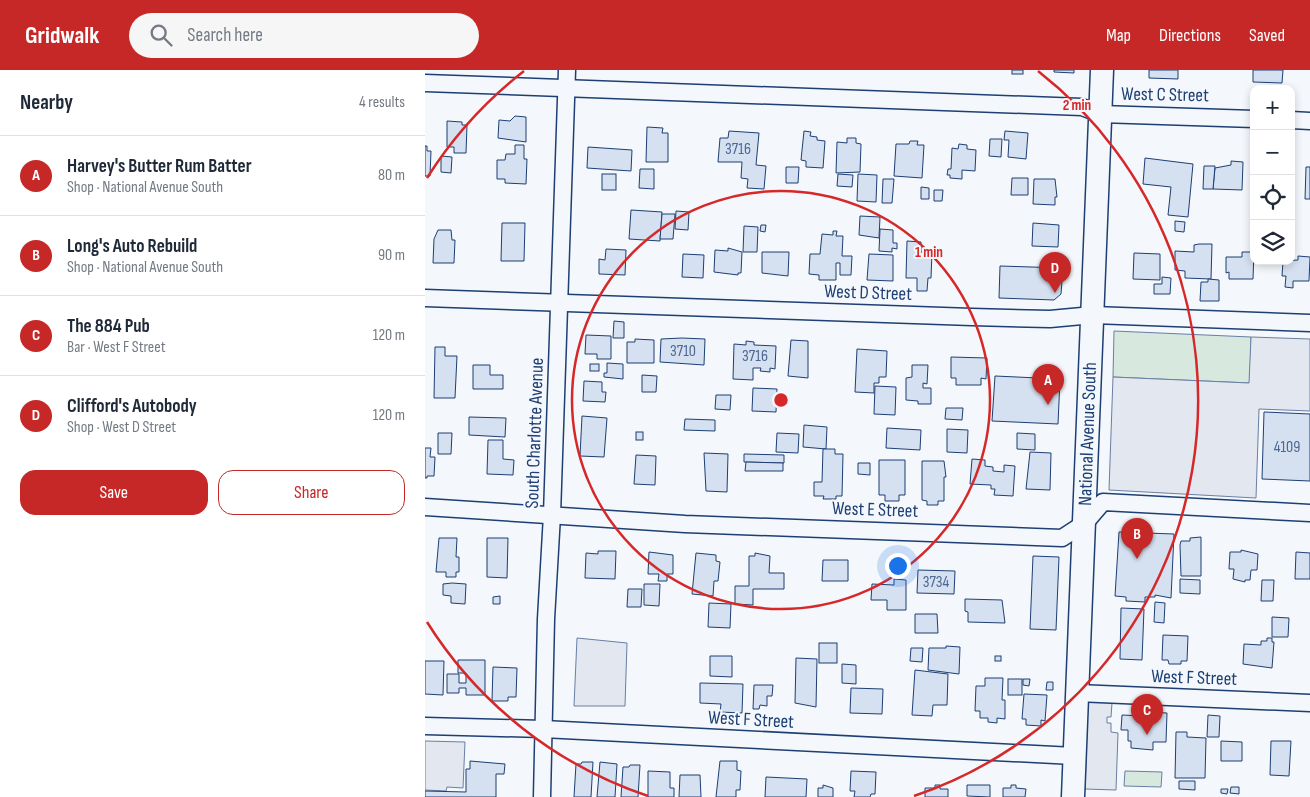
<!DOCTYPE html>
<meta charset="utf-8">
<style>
body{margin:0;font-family:"Sofia Sans Condensed",sans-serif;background:#f6f6f7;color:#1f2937}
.controls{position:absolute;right:15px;top:15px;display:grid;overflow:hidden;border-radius:10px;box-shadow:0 2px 8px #0003}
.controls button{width:45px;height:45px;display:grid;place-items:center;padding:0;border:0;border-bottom:1px solid #e0e1e3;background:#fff;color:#1f2937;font:25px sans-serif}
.you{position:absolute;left:472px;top:495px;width:18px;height:18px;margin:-12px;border:4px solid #fff;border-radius:50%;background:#1a73e8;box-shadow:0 0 0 8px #1a73e833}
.badge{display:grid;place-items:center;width:32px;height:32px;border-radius:50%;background:#c62828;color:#fff;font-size:16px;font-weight:700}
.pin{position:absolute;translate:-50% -41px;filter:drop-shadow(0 1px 2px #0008)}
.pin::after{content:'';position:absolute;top:26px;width:18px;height:15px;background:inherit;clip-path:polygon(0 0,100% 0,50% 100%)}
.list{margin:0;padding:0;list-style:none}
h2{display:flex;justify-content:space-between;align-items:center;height:65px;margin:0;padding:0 20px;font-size:21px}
h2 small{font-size:16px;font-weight:400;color:#747a83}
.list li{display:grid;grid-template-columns:32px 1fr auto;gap:15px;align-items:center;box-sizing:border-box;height:80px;padding:0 20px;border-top:1px solid #e0e1e3}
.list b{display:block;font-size:19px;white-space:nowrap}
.list p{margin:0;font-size:16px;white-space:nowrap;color:#747a83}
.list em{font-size:16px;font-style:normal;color:#747a83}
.actions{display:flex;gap:10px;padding:15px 20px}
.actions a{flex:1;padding:11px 0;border:1px solid #c62828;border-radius:15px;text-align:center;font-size:18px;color:#c62828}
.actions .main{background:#c62828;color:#fff}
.icon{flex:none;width:28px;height:28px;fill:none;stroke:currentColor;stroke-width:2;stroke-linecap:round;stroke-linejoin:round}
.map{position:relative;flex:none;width:885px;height:727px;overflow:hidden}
header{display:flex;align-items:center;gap:30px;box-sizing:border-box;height:70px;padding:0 25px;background:#c62828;color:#fff}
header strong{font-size:24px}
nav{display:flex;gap:28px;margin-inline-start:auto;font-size:18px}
.search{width:350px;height:45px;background:#f6f6f7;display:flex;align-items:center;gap:12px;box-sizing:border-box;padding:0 18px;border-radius:28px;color:#747a83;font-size:19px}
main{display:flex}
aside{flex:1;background:#fff}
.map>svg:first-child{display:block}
</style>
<header>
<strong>Gridwalk</strong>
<div class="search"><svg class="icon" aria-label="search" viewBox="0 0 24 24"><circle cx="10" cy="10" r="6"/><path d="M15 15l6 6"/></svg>Search here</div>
<nav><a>Map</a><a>Directions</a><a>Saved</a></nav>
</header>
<main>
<aside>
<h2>Nearby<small>4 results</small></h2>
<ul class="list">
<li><span class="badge">A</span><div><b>Harvey's Butter Rum Batter</b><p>Shop · National Avenue South</p></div><em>80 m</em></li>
<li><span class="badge">B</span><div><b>Long's Auto Rebuild</b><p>Shop · National Avenue South</p></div><em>90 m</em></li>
<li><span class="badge">C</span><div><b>The 884 Pub</b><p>Bar · West F Street</p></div><em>120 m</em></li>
<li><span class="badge">D</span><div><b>Clifford's Autobody</b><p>Shop · West D Street</p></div><em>120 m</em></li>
</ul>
<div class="actions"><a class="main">Save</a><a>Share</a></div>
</aside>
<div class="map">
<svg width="885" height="727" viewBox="0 0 885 727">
<rect width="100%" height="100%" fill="#f4f7fb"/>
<!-- green -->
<g fill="#d7e8df" stroke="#687fa3">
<polygon points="689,261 826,267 825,313 688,307"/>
<polygon points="700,701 737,702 736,717 699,716"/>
</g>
<!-- parking -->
<g fill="#e3e8f0" stroke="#687fa3">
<polygon points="826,267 885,269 885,341 834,339 831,428 684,420 688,307 824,313"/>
<polygon points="152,568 202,573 200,636 149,636"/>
<polygon points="663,631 687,633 686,647 682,647 682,653 686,653 686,662 693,663 691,720 660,719"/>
<polygon points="0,671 40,672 38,718 22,717 21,721 0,720"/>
</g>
<!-- building -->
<g fill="#d5e0f0" stroke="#1d3f73">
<rect x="587" y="0" width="11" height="4"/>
<polygon points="629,0 649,0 649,3 629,2"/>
<polygon points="724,0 753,0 753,9 724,8"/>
<polygon points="828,0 858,0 857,13 828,12"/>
<polygon points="90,46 101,47 101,72 73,68 74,50 85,51"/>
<polygon points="22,51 37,52 37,55 42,55 41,83 29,83 29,77 22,77"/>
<polygon points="222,57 238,58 237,63 243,63 243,92 221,92"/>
<polygon points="304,61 334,63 331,95 341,96 339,119 322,118 323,109 316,108 317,92 293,92 295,68 303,68"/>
<polygon points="379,61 386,62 385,66 392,67 392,70 400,71 398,98 381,97 381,91 376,90"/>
<polygon points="580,61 603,63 601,89 583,87 584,70 579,70"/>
<polygon points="422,68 431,68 431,73 436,74 435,102 411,103 412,72 422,73"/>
<polygon points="565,69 577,69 576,87 564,86"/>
<polygon points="485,71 493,71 492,75 499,75 497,108 469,106 471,74 484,74"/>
<polygon points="534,74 542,75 542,79 551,80 550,101 537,100 537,109 525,108 525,105 522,105 523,99 526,99 527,78 533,79"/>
<polygon points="90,75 99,75 99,89 102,89 101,114 80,113 80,109 72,109 72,90 80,90 81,84 90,84"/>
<polygon points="0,76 2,76 2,81 6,81 5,106 0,106"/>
<polygon points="163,77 207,80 206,101 162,98"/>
<polygon points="16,86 27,87 26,103 16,102"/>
<polygon points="720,88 768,94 763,147 743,145 746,117 718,114"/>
<polygon points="806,91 818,92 817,120 788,119 790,98 806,95"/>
<polygon points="779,96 790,96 788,119 778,119"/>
<polygon points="361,97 374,97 373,113 361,113"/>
<polygon points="881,97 885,97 885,129 880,129"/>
<polygon points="215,99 229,99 229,119 214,118"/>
<rect x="177" y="104" width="14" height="16"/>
<polygon points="413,104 428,105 427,117 412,116"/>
<polygon points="433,104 452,105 451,132 432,131"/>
<polygon points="587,108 603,108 603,125 586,125"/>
<polygon points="458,109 469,109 467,133 457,133"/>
<polygon points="609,109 630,109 632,127 630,127 630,135 608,134"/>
<polygon points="496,117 504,118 504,129 496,129"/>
<polygon points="509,120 518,120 517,131 509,131"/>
<polygon points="206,140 237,142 235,171 204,169"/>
<polygon points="251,141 264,142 263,160 250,159"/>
<polygon points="237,144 250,144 248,169 235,169"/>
<polygon points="435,146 455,147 454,168 434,165"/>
<polygon points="750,151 760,152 759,162 750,161"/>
<polygon points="77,153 100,153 99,191 76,191"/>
<polygon points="608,153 634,155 633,177 607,176"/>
<polygon points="336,155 341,155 340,162 335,161"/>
<polygon points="319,156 333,157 332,182 318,182"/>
<polygon points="455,159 468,160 468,173 472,173 472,179 467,178 467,182 454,181"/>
<polygon points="13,160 26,160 27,170 30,170 29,193 8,193 9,169"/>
<polygon points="408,161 412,161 411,166 418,166 417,186 427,186 426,205 415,205 415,193 411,193 411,210 394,210 394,205 384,204 385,184 395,184 397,164 408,165"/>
<polygon points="482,171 496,172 496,182 507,182 506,208 503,208 502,221 492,221 492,208 481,208"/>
<polygon points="774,174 787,174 786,209 760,208 760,201 750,200 750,181 769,182 769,175"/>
<polygon points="303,178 317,182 316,203 313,203 313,205 289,202 290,180 303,181"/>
<polygon points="181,179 201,180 200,205 174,204 174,189 180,190"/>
<polygon points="337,182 364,182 363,206 337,203"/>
<polygon points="817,182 829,182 828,209 804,209 804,202 801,203 801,187 817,187"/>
<polygon points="709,183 735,184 735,210 708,209"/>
<polygon points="258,184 279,185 278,208 257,207"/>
<polygon points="444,184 468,185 468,211 442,210"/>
<polygon points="873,186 885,187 884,211 868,211 868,218 860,217 861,206 857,206 858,191 873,190"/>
<polygon points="575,196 638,198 636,224 629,230 574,228"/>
<polygon points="737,207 746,208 745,224 729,224 729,214 737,214"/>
<polygon points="783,209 794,210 794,231 775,231 776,212 783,212"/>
<polygon points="189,251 199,252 199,268 188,268"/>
<polygon points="161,265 186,266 186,289 172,289 172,284 160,284"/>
<polygon points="257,268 280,269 279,295 235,292 236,269"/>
<polygon points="210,269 229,270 229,293 202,293 202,272 210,272"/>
<polygon points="366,270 383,271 383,308 363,306"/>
<polygon points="321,271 329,272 329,275 351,276 350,299 345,298 345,302 335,301 336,298 328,298 328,310 308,309 309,274 321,275"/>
<polygon points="10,277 20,277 20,286 32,286 30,328 9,328"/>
<polygon points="432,279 462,281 461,307 454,307 454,313 449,313 449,323 430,322"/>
<polygon points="526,287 562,288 561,309 556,308 556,315 531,315 531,308 526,308"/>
<polygon points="182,293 198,294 198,309 179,307 179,303 182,303"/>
<rect x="165" y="294" width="9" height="7"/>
<polygon points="48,295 65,295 65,305 78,305 78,319 48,319"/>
<polygon points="487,295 503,295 502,314 498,313 498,318 506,318 506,334 493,334 493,331 481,330 481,308 487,307"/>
<polygon points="217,305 232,306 231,322 217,322"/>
<polygon points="570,306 635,309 633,354 567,351"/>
<polygon points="159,311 177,312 177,322 181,322 180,332 158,331"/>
<polygon points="450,316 471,317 470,345 449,344"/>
<polygon points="328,318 352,319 351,342 327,341"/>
<polygon points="291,325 306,325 305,340 290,339"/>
<polygon points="521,338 538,338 537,350 520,349"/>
<polygon points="839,342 885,344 885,411 837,409"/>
<polygon points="157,346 182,348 179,387 155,386"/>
<polygon points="44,347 81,348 80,367 44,365"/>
<polygon points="260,349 290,350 290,361 259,360"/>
<polygon points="379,355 402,357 401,379 378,377"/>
<polygon points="462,358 496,360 495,380 461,378"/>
<polygon points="522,359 543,360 542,383 522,382"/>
<rect x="211" y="362" width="7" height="8"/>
<polygon points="13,363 27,363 26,384 13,384"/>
<polygon points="352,363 374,364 373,383 351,382"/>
<polygon points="592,363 610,364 610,380 592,379"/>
<polygon points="63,370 78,370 78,389 89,390 88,405 62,404"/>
<polygon points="0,378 6,378 5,387 10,387 9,406 2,406 2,408 0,408"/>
<polygon points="398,379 410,379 410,384 418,384 417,426 411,426 411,429 398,429 399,426 389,426 389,412 397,412"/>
<polygon points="605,382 626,383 625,420 601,419"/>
<polygon points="279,383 303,384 302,422 281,421"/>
<polygon points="319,384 359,385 359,393 319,392"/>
<polygon points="211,385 231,386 230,415 209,414"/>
<polygon points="547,389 560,390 560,396 568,397 568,401 579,402 579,395 590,396 588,426 569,425 570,419 566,419 566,415 545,414"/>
<polygon points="454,390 480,390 480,425 474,425 474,431 460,431 460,425 454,425"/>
<polygon points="497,391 519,391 521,407 519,407 519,431 513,431 513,435 502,435 502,431 497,430"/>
<polygon points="321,392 358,393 358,401 320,401"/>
<polygon points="433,393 445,393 445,405 433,404"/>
<polygon points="694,462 749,464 746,528 730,525 730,527 720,527 720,532 701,531 701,527 690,526"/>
<polygon points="776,467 776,506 756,506 755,475 756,471 765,471 765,468"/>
<polygon points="14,468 32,468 31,487 34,487 34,502 31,502 31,507 21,507 21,502 11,502"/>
<polygon points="62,468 83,468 82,508 62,507"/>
<polygon points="816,480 833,484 832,500 826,500 825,510 820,510 820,512 808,509 809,499 804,499 805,482 816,482"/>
<polygon points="173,481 191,481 190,509 160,508 161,483 173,484"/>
<polygon points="224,482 248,485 248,504 242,504 242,511 233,511 234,504 223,504"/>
<polygon points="871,482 885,483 885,509 870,509"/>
<polygon points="271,483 291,485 291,491 295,492 293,511 289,511 288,526 267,524"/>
<polygon points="330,483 345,486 344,503 359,503 359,519 328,519 328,535 310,534 310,516 324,516 324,486 330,486"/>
<polygon points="608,486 634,487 631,560 605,559"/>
<polygon points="398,490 423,490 423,511 397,511"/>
<polygon points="493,500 530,501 529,524 492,523"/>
<polygon points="469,509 481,510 481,540 462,540 462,530 446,530 447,514 469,515"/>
<polygon points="755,509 775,510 775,524 755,523"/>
<polygon points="837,510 849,510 848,531 836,531"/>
<polygon points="27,513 41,514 40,534 26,533 26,526 18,525 18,514"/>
<polygon points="219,514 235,514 234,536 219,535"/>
<polygon points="203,519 217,519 216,537 202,537"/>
<polygon points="75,526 75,534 68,534 68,527"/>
<polygon points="540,529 577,530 580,553 543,552 543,542 540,541"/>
<polygon points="730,532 740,533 739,553 729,552"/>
<polygon points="284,533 306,534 305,558 283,557"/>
<polygon points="696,538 719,539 717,590 695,589"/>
<polygon points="490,544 512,544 513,563 490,563"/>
<polygon points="847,547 864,548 863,567 847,567"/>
<polygon points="738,565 763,566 762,591 756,591 756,594 744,594 743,590 737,590"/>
<polygon points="842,568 847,568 847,572 849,572 847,598 818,594 819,574 836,575 836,571 842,571"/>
<rect x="394" y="573" width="18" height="20"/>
<polygon points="521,576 535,577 534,604 503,600 504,578 521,578"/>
<polygon points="486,578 498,578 497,592 485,591"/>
<polygon points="285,586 307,586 307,607 285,606"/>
<rect x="570" y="586" width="6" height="5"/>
<polygon points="371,588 392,589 391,637 370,633"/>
<polygon points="33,590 60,590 60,625 41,625 41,618 34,618 34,623 22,623 22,604 34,604 34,613 41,613 41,603 33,603"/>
<polygon points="0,591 19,591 18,625 0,624"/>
<polygon points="417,594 431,595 431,614 417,613"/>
<polygon points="68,597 92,598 91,627 83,627 83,631 67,631"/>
<polygon points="490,600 523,604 522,635 508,635 507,646 487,645"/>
<polygon points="560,608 578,608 577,630 580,630 580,649 572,648 572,653 563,652 563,648 555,648 555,641 550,641 551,616 560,616"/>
<rect x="583" y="609" width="14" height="16"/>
<polygon points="598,609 605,609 604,616 598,615"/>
<polygon points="622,612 628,612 628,620 621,620"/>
<polygon points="275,613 318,614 317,643 295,642 296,634 275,633"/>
<polygon points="329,615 348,615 347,626 342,626 342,636 335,635 334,639 328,639"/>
<polygon points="426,618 458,619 457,644 425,643"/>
<polygon points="599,624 622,625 620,651 616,650 616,656 601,655 601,649 597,649"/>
<polygon points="722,642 742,643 741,672 728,672 728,680 706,678 706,671 703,671 703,660 696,660 697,645 720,646"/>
<polygon points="783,645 795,646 794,667 782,667"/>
<polygon points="751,662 762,662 762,667 781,668 780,708 750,708"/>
<polygon points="796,671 817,672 817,691 796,691"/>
<polygon points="846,671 866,671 864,706 845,705"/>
<polygon points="45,691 80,694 79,704 71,704 71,727 0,727 0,721 41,722 41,699 45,699"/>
<polygon points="295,691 312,691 312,700 316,701 315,720 311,720 311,727 291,727"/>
<polygon points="157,692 168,692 166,727 149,727 151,694 156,694"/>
<polygon points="175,692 192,694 190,727 172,727"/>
<polygon points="205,695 215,695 213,727 196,727 198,697 204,697"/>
<polygon points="223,701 245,702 245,718 249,718 249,727 223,727"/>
<polygon points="426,701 451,702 450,724 446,724 445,727 429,727 430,721 425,721"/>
<polygon points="255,705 275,705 276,727 254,727"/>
<polygon points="341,707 382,709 381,727 340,727"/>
<polygon points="754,711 770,711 770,720 754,719"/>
<polygon points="398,715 408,718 408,727 393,727 393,718 398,718"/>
<polygon points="510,715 515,715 515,719 523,719 523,727 500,727 500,718 510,718"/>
<polygon points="542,715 565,715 565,727 542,726"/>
<polygon points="586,715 591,715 591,718 601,719 600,727 578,727 578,718 586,718"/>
<polygon points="806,717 814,717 814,724 805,723"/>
<polygon points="796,719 803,719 802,724 796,723"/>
</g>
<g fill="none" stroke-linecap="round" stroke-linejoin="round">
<!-- minor casing -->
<g stroke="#1d3f73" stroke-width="19">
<g id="minor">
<polyline points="0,13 657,37 675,44 829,49"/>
<polyline points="866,50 885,51"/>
<polyline points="0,228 547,247 625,249 668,245 885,253"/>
<polyline points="0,437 260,454 637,468 660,453 678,432 885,443"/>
<polyline points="652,623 885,633"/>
<polyline points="0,656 118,659 649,686"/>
<polyline points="117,727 121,549 127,445 142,0"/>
</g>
</g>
<!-- secondary casing -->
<g stroke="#1d3f73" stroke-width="25">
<polyline id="secondary" points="648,727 677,0"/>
</g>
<!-- minor -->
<use href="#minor" stroke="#f4f7fb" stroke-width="16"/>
<!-- secondary -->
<use href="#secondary" stroke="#f4f7fb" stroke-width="22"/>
</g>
<!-- distance rings -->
<g fill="none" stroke="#d62828" stroke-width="2.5">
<circle cx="356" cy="330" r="209"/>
<path d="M223 726A418 418 0 0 1 2 552M2 108A418 418 0 0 1 99 1M613 1A418 418 0 0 1 489 726"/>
</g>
<g text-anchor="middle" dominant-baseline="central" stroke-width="4" stroke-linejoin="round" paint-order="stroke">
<!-- number labels -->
<g font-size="16" fill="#4b6792">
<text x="313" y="79">3716</text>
<text x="258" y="281">3710</text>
<text x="330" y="286">3716</text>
<text x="862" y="377">4109</text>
<text x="511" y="512">3734</text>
</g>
<!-- street labels -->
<g font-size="19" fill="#1d3f73" stroke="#f4f7fb">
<text transform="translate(740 25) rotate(1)">West C Street</text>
<text transform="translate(443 223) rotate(2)">West D Street</text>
<text transform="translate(110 363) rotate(-88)">South Charlotte Avenue</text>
<text transform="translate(663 364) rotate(-88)">National Avenue South</text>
<text transform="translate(450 440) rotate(2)">West E Street</text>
<text transform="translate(769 608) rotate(2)">West F Street</text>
<text transform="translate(326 650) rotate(3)">West F Street</text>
</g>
</g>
<circle cx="356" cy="330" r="8" fill="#d62828" stroke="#f4f7fb" stroke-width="2.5"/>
<g font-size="15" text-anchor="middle" font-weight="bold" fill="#d62828" stroke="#f4f7fb" stroke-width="4" stroke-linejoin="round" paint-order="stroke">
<text x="652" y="40">2 min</text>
<text x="504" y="187">1 min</text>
</g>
</svg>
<div class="controls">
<button>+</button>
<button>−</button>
<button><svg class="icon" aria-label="locate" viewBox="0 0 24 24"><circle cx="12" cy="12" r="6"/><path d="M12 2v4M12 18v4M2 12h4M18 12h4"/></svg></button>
<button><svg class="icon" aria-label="layers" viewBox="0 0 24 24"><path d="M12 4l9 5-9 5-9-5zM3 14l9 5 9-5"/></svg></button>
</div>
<div class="you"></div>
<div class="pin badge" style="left:623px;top:335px">A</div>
<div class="pin badge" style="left:712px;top:489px">B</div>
<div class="pin badge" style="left:722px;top:665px">C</div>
<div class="pin badge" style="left:630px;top:223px">D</div>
</div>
</main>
